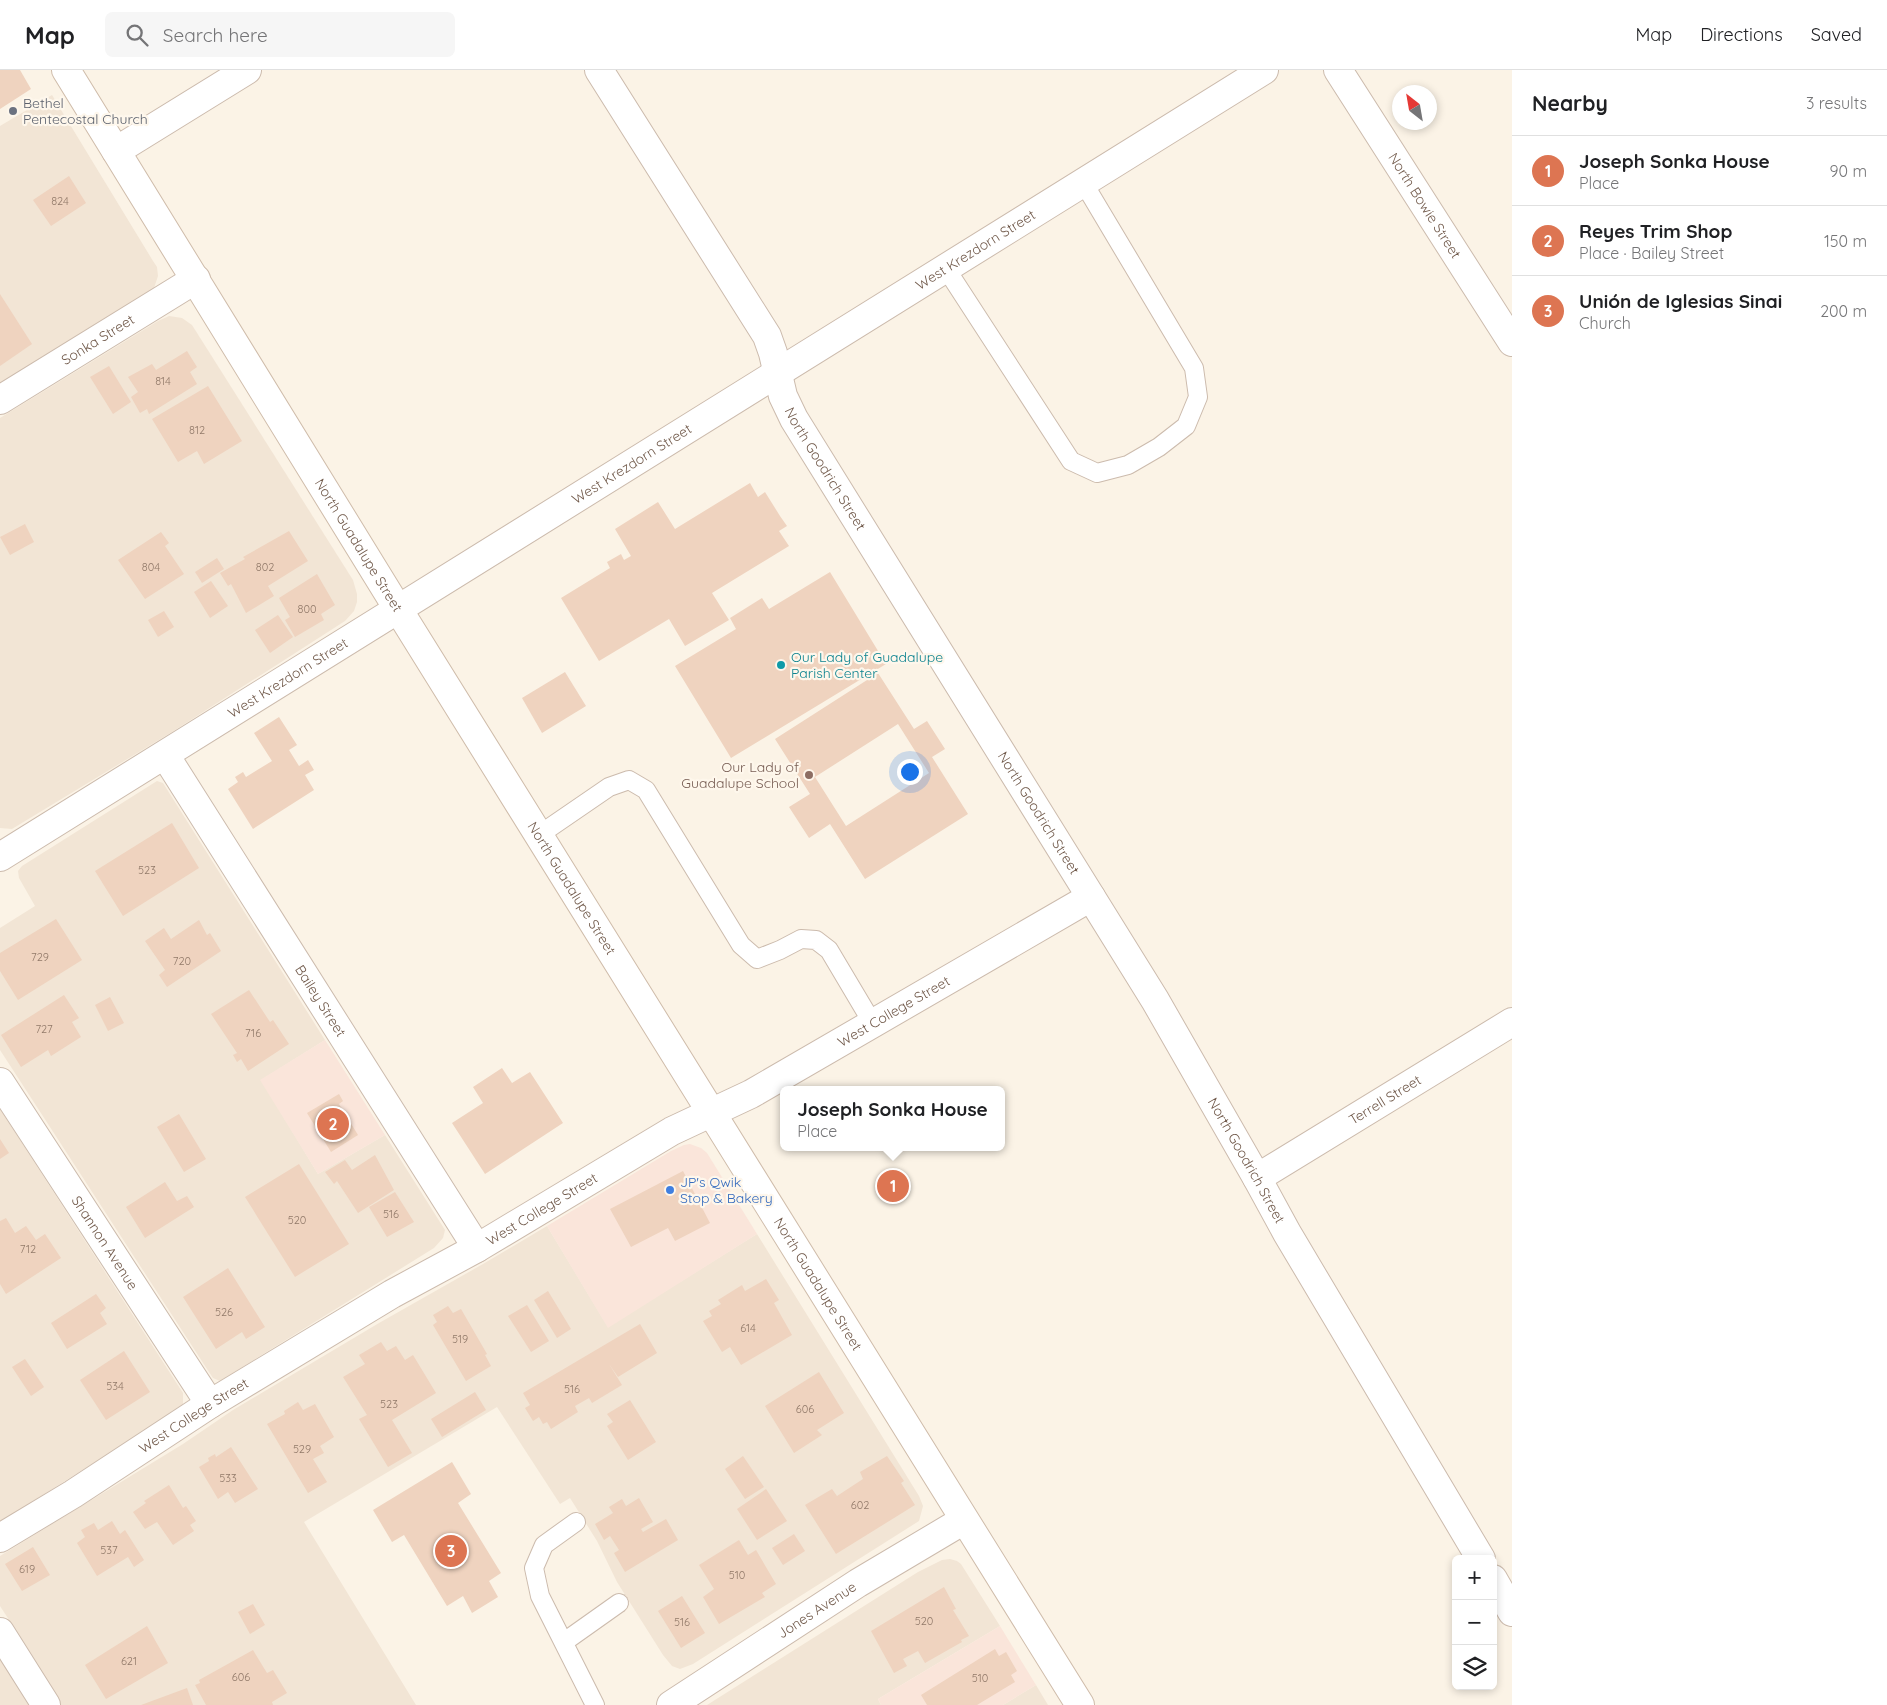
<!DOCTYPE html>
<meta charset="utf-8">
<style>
body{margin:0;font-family:Quicksand,sans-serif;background:#f6f6f6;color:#202124}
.controls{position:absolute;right:15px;bottom:15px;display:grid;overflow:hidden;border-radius:8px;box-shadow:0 2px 8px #0003}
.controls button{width:45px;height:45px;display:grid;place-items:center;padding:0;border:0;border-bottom:1px solid #e0e0e0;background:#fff;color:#202124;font:25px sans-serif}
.compass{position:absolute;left:1392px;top:15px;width:45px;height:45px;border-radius:50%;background:#fff;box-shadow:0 2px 8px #0003;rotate:329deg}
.you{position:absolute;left:909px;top:701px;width:18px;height:18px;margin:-12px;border:4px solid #fff;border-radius:50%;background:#1a73e8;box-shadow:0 0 0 8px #1a73e833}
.badge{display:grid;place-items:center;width:32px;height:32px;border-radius:50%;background:#dd7552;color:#fff;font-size:16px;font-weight:700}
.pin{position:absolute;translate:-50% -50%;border:2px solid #fff;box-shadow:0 1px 5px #0006}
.popup{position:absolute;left:780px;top:1016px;width:225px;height:65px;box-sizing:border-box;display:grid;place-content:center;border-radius:8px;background:#fff;filter:drop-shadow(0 1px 4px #0005);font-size:16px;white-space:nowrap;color:#757577}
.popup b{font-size:19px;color:#202124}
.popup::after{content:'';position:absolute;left:50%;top:100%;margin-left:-10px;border:10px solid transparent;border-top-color:#fff}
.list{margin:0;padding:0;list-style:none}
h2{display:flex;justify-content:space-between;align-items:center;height:65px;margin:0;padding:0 20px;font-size:21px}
h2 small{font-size:16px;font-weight:400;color:#757577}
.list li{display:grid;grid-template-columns:32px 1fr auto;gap:15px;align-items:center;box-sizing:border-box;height:70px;padding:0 20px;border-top:1px solid #e0e0e0}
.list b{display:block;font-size:19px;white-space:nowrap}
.list p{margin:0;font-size:16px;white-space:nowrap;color:#757577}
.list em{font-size:16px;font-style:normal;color:#757577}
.icon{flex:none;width:28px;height:28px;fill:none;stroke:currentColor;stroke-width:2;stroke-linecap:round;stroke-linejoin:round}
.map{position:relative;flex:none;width:1512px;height:1635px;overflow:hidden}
header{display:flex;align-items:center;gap:30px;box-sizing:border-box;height:70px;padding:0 25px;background:#fff;border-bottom:1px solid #e0e0e0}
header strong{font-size:24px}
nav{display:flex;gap:28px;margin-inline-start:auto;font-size:18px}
.search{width:350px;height:45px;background:#f6f6f6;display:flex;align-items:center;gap:12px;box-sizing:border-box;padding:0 18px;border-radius:8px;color:#757577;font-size:19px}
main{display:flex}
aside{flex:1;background:#fff}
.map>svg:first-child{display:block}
</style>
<header>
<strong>Map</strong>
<div class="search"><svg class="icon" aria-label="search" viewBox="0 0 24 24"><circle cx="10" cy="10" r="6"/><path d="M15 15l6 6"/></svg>Search here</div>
<nav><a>Map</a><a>Directions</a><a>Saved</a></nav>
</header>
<main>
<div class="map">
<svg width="1512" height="1635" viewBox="0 0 1512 1635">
<rect width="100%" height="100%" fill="#fbf3e6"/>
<!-- residential -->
<g fill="#f2e5d5">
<polygon points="52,25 153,191 157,197 158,206 154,218 149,224 0,316 0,56"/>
<polygon points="169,246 182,248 192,255 353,510 357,524 357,532 354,541 345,551 172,662 12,759 0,758 0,348 158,251"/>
<polygon points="157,711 163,713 325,970 261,1010 318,1104 385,1065 445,1160 443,1168 434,1178 220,1311 213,1308 207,1299 0,980 0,858 35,836 19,808 18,801 22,796"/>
<polygon points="0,1039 183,1323 183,1334 174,1342 0,1452"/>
<polygon points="547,1156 608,1257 757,1164 919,1426 923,1436 919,1451 693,1594 680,1599 672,1596 663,1585 617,1512 597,1471 570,1428 560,1434 497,1337 304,1452 416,1635 60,1635 43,1609 28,1579 0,1536 0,1486 183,1374 233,1340 379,1253 483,1194"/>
<polygon points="950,1489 957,1491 961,1494 1000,1556 878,1629 881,1635 707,1635 918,1502 942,1490"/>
<polygon points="0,1578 37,1635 0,1635"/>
<polygon points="1036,1615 1048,1635 1003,1635"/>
</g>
<!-- commercial -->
<g fill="#fae5da">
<polygon points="325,970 385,1065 318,1104 260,1010"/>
<polygon points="690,1074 701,1078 707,1083 757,1164 608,1258 547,1156 671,1081 684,1075"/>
<polygon points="1000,1556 1036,1615 1003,1635 881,1635 878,1629"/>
</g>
<!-- building -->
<g fill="#efd3bf" fill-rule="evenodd">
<polygon points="0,0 20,0 31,19 0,39"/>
<polygon points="69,106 86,133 51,156 33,130"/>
<polygon points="0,224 32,274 0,296"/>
<polygon points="187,281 197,297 190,302 197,314 149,344 147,339 140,343 131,327 138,322 128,307 152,294 156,300"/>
<polygon points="109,296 131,332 113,344 90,307"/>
<polygon points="208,316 242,371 204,394 197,381 178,392 152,349"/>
<polygon points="750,413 758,427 765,422 780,446 787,456 779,461 789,476 712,523 729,550 685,576 669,549 599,591 561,528 610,498 607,492 621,484 624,490 631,486 615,459 658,432 675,459"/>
<polygon points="25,454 34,472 10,485 0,467"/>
<polygon points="289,461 308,491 268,516 274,526 246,543 231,514 228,516 220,503 245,489 243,487"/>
<polygon points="161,462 169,473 165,476 184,504 145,529 118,490"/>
<polygon points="217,488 224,499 202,513 195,502"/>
<polygon points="830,502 886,594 731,688 675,596 736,559 730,548 762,528 769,539"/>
<polygon points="317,504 335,535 321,544 324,550 295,567 285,550 290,547 279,528"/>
<polygon points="211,511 228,536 210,548 194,522"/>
<polygon points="164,541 174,557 158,567 148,550"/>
<polygon points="278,545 293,567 270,583 255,560"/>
<polygon points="565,602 586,636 542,663 522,628"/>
<path d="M878,603l36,56 13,-8 18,28 -13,8 36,57 -103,65 -35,-55 -21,14 -20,-31 21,-13 -35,-55zM898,654l31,49 -83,53 -31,-49z"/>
<polygon points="279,647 297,675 289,680 299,696 308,690 314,700 305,705 314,720 253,759 228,719 238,712 235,707 243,702 246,707 272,691 254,663"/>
<polygon points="172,753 199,798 123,846 95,801"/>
<polygon points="56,849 82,890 18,930 0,901 0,883"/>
<polygon points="199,850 207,865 210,863 221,881 167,917 159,905 165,900 145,871 164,858 171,869"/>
<polygon points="249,920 270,952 273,950 289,974 248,1001 241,989 237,992 233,985 237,983 211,944"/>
<polygon points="64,925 79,948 72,952 81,967 51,986 48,980 21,997 1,965"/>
<polygon points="110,927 124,953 108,961 95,935"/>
<polygon points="502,998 512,1013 530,1002 563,1053 485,1104 452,1053 483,1033 473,1017"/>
<polygon points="339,1024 343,1031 339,1034 358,1065 331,1082 307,1043"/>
<polygon points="179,1044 206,1089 184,1102 157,1057"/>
<polygon points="0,1069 9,1083 0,1089"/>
<polygon points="375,1085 394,1120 358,1143 337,1111 334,1114 325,1102 345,1090 352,1100"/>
<polygon points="299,1094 349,1174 295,1207 245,1127"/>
<polygon points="683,1101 710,1153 675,1171 668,1158 631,1177 610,1139"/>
<polygon points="165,1112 177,1131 187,1126 194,1137 145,1168 126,1137"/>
<polygon points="395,1122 414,1152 387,1167 369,1137"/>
<polygon points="6,1148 15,1163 26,1156 36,1170 45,1164 61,1188 6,1224 0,1214 0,1151"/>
<polygon points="228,1198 265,1257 246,1269 242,1262 216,1279 183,1227"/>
<polygon points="766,1209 779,1230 774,1233 792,1265 741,1295 730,1277 722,1282 703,1251 712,1246 709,1241 721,1234 718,1230 742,1215 745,1221"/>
<polygon points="548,1221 571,1259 557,1268 534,1230"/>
<polygon points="96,1224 106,1238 100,1243 107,1254 67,1279 51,1253"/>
<polygon points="527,1235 549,1271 531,1282 508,1246"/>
<polygon points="448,1236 453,1243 461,1239 487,1284 485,1285 491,1296 466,1311 433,1255 437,1252 433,1245"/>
<polygon points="640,1254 657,1283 618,1307 609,1294 622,1315 592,1333 589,1328 575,1336 578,1342 551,1359 547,1352 543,1354 539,1347 533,1351 525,1338 530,1335 523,1323"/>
<polygon points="381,1272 387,1281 396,1276 405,1290 413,1285 436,1323 392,1350 412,1383 388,1397 359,1349 367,1345 343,1307 365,1294 359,1285"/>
<polygon points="124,1281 150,1322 106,1350 80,1310"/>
<polygon points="25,1289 44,1317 31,1326 12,1297"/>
<polygon points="819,1302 844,1343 817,1360 822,1365 794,1383 765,1336"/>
<polygon points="475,1322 486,1340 442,1367 431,1349"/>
<polygon points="630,1330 656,1372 628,1390 607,1356 613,1352 607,1344"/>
<polygon points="298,1332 303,1340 315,1334 334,1367 320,1376 324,1383 313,1389 327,1412 308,1423 267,1354 285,1344 284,1341"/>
<polygon points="231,1377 258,1419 235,1433 228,1422 218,1429 199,1397 209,1391 208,1388 215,1384 216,1387"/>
<polygon points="743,1386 764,1417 745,1429 725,1399"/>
<polygon points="887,1386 904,1411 901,1413 915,1435 836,1484 805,1435 832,1419 837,1426 863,1409 860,1402"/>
<polygon points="452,1392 471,1424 458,1433 501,1503 489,1511 498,1527 472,1543 463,1526 447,1536 404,1465 392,1472 373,1440"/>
<polygon points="169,1415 183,1438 186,1436 196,1451 190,1455 194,1461 173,1475 157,1452 145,1459 133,1442 146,1433 144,1431"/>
<polygon points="766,1419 787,1451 757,1470 737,1439"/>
<polygon points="639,1428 653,1452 641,1459 643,1462 666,1449 678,1470 625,1502 614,1483 619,1480 610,1466 604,1470 595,1454 613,1443 609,1437 622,1429 626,1436"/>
<polygon points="112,1451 120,1464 125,1460 144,1490 134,1497 128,1487 97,1506 77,1473 85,1467 81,1460 94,1453 98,1460"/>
<polygon points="794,1464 805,1481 783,1495 772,1478"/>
<polygon points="739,1470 748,1485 756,1480 776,1514 762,1523 765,1527 719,1554 703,1527 714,1519 699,1495"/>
<polygon points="33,1477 50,1505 22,1521 5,1494"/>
<polygon points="944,1517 956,1539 953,1540 969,1566 961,1570 962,1572 925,1593 918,1581 903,1589 907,1596 894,1603 871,1561"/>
<polygon points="682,1526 705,1563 681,1578 658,1541"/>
<polygon points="253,1534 265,1555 250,1564 238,1542"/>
<polygon points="147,1556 168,1593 106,1629 85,1595"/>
<polygon points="995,1579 999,1586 1006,1582 1017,1601 1011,1605 1015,1612 977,1635 927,1635 921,1625"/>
<polygon points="253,1580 267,1603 273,1600 287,1623 272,1632 273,1635 206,1635 195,1615 200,1613 199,1610"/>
<polygon points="187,1618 193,1635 141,1635"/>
</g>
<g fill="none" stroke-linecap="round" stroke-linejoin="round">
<!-- lane casing -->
<g stroke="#ccbbad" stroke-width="20">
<g id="lane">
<polyline points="945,197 1071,391 1097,403 1128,395 1159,377 1186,356 1198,327 1194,298 1083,112"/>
<polyline points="539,765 609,717 629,710 646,720 741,875 757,889 780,880 801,869 816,870 829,880 873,954"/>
<polyline points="576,1452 544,1475 534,1498 540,1526 595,1635"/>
<polyline points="564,1572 619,1533"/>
</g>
</g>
<!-- street casing -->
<g stroke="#ccbbad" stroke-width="30">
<g id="street">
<path id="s1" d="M599,0l168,266 6,17 10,43 11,23 361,581 102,178 30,55 194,326"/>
<path id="s2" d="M1338,0l174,272"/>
<polyline points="116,81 247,0"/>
<path id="s3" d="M0,330l196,-121"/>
<path id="s4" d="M165,685l312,493"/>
<path id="s5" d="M0,787l1264,-787"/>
<path id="s6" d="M0,1012l210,322"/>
<path id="s7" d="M1257,1108l255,-156"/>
<path id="s8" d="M0,1468l73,-44 137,-90 182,-110 85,-46 195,-117 79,-37 340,-197"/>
<polyline points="1493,1509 1512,1542"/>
<polyline points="0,1562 46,1635"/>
<path id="s9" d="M671,1635l187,-122 106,-63"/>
</g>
</g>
<!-- secondary casing -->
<g stroke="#cfbcaa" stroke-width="30">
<g id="secondary">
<path id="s10" d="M66,0l332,539 682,1096"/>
</g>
</g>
<!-- lane -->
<use href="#lane" stroke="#fff" stroke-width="18"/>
<!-- street -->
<use href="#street" stroke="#fff" stroke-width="28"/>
<!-- secondary -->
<use href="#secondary" stroke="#fff" stroke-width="28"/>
</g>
<!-- markers -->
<circle fill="#6b7280" stroke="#fef7ec" stroke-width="2" cx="13" cy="41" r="5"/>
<circle fill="#0f9aa8" stroke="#fef7ec" stroke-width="2" cx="781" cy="595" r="5"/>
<circle fill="#8d6e63" stroke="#fef7ec" stroke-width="2" cx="809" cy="705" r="5"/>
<circle fill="#3f7fe0" stroke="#fef7ec" stroke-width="2" cx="670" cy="1120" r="5"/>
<g text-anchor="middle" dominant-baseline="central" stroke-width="4.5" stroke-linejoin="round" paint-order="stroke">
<!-- number labels -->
<g font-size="11" fill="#917969">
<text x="60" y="131">824</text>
<text x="163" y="311">814</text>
<text x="197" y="360">812</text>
<text x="151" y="497">804</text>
<text x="265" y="497">802</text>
<text x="307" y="539">800</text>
<text x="147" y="800">523</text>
<text x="40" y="887">729</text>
<text x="182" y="891">720</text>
<text x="44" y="959">727</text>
<text x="253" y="963">716</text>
<text x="391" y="1144">516</text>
<text x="297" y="1150">520</text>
<text x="28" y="1179">712</text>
<text x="224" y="1242">526</text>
<text x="748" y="1258">614</text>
<text x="460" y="1269">519</text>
<text x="115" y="1316">534</text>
<text x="572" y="1319">516</text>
<text x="389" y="1334">523</text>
<text x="805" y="1339">606</text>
<text x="302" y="1379">529</text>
<text x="228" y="1408">533</text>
<text x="860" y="1435">602</text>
<text x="109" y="1480">537</text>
<text x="27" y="1499">619</text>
<text x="737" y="1505">510</text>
<text x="924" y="1551">520</text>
<text x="682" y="1552">516</text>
<text x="129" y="1591">621</text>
<text x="241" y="1607">606</text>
<text x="980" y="1608">510</text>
</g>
<!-- worship labels -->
<g font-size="14" fill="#5b616d" stroke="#fef7ec" text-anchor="start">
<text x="23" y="33">Bethel<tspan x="23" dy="16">Pentecostal Church</tspan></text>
</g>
<!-- street labels -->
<g font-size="14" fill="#725b4c" stroke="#fef7ec">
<text stroke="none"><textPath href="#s2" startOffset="161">North Bowie Street</textPath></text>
<text stroke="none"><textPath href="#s5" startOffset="1149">West Krezdorn Street</textPath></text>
<text stroke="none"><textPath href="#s3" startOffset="115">Sonka Street</textPath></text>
<text stroke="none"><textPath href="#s5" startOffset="744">West Krezdorn Street</textPath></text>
<text stroke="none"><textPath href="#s1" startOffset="461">North Goodrich Street</textPath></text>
<text stroke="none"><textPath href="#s10" startOffset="558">North Guadalupe Street</textPath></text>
<text stroke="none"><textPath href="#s5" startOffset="339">West Krezdorn Street</textPath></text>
<text stroke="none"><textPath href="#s1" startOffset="866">North Goodrich Street</textPath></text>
<text stroke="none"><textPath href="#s10" startOffset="962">North Guadalupe Street</textPath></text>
<text stroke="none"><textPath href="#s4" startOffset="291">Bailey Street</textPath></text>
<text stroke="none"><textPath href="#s8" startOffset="1038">West College Street</textPath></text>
<text stroke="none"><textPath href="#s7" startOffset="150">Terrell Street</textPath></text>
<text stroke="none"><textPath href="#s1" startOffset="1271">North Goodrich Street</textPath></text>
<text stroke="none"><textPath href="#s8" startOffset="634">West College Street</textPath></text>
<text stroke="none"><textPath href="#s6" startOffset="192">Shannon Avenue</textPath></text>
<text stroke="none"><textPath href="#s10" startOffset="1428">North Guadalupe Street</textPath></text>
<text stroke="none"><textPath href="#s8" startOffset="229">West College Street</textPath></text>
<text stroke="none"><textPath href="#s9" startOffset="174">Jones Avenue</textPath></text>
</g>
<!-- culture labels -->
<g font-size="14" fill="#0d838f" stroke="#fef7ec" text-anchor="start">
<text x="791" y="587">Our Lady of Guadalupe<tspan x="791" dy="16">Parish Center</tspan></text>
</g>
<!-- education labels -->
<g font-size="14" fill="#785e54" stroke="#fef7ec" text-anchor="end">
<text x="799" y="697">Our Lady of<tspan x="799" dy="16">Guadalupe School</tspan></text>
</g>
<!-- shop labels -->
<g font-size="14" fill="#366cbe" stroke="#fef7ec" text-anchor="start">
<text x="680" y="1112">JP's Qwik<tspan x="680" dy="16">Stop &amp; Bakery</tspan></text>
</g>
</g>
</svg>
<div class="controls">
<button>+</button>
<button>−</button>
<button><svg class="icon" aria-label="layers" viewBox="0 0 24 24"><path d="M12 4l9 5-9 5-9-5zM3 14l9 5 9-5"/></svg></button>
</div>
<svg class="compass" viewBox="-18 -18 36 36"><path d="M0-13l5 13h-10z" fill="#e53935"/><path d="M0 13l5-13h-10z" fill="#757577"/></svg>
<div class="you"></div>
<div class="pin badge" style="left:893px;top:1116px">1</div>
<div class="popup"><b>Joseph Sonka House</b>Place</div>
<div class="pin badge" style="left:333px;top:1054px">2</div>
<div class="pin badge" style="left:451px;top:1481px">3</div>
</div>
<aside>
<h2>Nearby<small>3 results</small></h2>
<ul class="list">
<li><span class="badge">1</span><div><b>Joseph Sonka House</b><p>Place</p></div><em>90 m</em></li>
<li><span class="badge">2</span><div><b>Reyes Trim Shop</b><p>Place · Bailey Street</p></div><em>150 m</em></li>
<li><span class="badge">3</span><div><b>Unión de Iglesias Sinai</b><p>Church</p></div><em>200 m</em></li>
</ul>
</aside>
</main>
